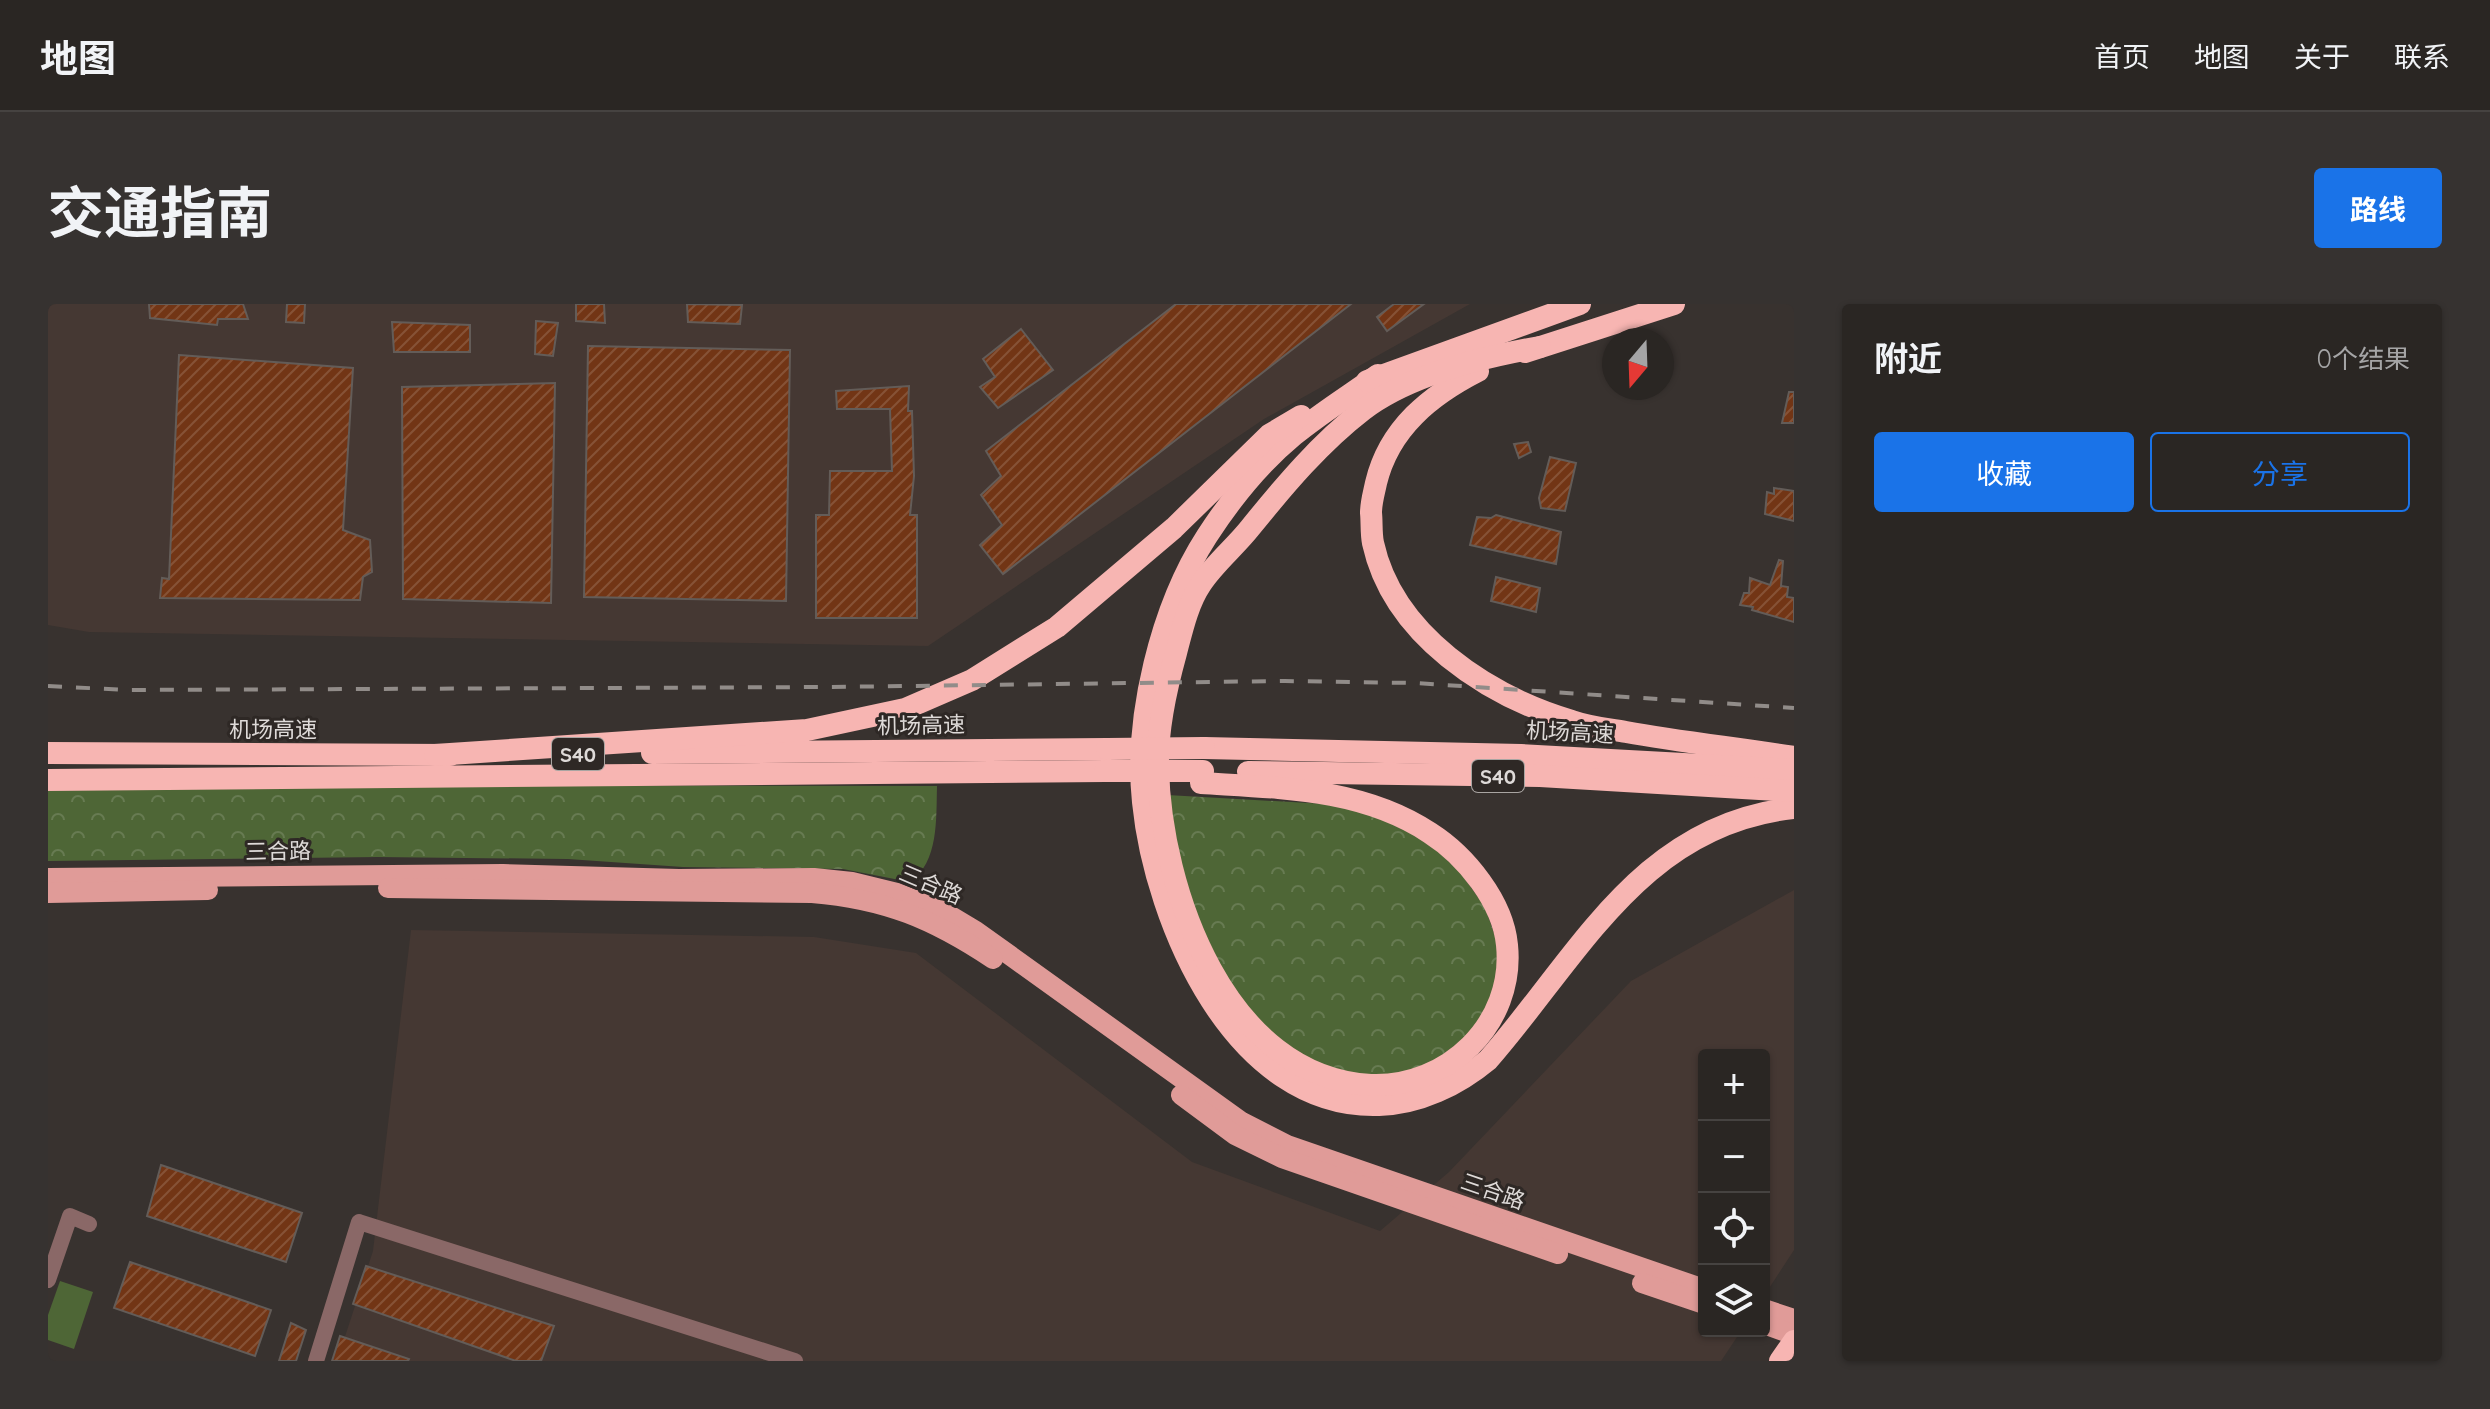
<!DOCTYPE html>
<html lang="zh">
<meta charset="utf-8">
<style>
body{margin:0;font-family:Quicksand,"Noto Sans SC",sans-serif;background:#363230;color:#f1f3f6}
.controls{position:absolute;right:24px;bottom:24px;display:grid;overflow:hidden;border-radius:8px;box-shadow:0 2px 6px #0004}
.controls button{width:72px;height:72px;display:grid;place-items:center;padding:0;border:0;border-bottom:2px solid #464341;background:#2a2623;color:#f1f3f6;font:40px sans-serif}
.compass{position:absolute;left:1554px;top:24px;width:72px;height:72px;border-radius:50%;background:#2a2623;box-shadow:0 2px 6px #0004;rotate:199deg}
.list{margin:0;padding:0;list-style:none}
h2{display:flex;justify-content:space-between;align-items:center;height:104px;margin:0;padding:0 32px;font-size:34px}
h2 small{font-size:26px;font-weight:400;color:#a5a5a6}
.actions{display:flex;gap:16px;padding:24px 32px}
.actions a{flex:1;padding:18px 0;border:2px solid #1a73e8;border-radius:8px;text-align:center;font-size:28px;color:#1a73e8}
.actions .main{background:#1a73e8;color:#fff}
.icon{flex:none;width:44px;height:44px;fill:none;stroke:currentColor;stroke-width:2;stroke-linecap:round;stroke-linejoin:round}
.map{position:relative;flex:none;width:1746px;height:1057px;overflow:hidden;border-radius:8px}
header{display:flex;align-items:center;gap:48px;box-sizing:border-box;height:112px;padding:0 40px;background:#2a2623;border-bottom:2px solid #464341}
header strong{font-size:38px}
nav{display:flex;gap:44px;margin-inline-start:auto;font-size:28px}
.intro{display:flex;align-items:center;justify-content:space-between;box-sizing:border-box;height:192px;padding:0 48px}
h1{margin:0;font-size:56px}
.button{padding:20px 36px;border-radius:8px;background:#1a73e8;color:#fff;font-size:28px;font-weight:700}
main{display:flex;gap:48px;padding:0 48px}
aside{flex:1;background:#2a2623;border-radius:8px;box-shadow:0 2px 6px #0004}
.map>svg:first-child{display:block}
</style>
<header>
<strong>地图</strong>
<nav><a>首页</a><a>地图</a><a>关于</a><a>联系</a></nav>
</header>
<div class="intro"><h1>交通指南</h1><a class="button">路线</a></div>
<main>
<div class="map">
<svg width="1746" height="1057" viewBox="0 0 1746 1057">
<defs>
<pattern id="forest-crowns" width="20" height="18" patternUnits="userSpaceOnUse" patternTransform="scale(2)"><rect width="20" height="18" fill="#4e6636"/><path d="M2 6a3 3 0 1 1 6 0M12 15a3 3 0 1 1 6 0" fill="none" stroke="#677b52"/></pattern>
<pattern id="building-hatch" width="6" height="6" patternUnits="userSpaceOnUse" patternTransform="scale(2)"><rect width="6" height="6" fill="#723515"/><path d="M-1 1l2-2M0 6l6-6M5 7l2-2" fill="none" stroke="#865236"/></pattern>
</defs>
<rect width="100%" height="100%" fill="#38322f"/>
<!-- built -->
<g fill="#453833">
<polygon points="0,0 1422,0 1216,115 880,342 41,328 0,321"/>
<polygon points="1746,586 1746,946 1716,992 1716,751 1656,751 1656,1027 1693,1027 1673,1057 289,1057 325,947 363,626 766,633 868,649 1144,858 1332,927 1401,868 1583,677"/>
</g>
<!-- forest -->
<g fill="url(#forest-crowns)">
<path d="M0,481l889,1c-1,33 2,76 -27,96l-67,-13 -160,-2 -115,-8 -190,-2 -330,4z"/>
<polygon points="1119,491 1295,501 1341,517 1383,541 1412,568 1437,603 1450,641 1450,681 1426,727 1375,766 1319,774 1256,756 1199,706 1168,658 1129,560"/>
</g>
<!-- garden -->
<polygon fill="#4e6636" points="12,977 45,988 26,1045 0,1036 0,1011"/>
<!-- building -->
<g fill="url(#building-hatch)" stroke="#635c58" stroke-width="2">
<polygon points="101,0 195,0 200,15 170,15 169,21 102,14"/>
<polygon points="239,0 257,0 256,19 238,18"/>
<polygon points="528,0 556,0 557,19 528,17"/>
<polygon points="639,0 694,1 692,20 640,18"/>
<polygon points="1128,0 1303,0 955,270 932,241 954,221 933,191 953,172 938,147"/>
<polygon points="1346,0 1376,0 1339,27 1329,13"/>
<polygon points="488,17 510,19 505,52 487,50"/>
<polygon points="344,18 422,21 422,48 346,48"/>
<polygon points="973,25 1005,66 950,104 932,83 947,73 935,55"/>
<polygon points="540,42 742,46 738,297 536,293"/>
<polygon points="131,51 305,64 295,226 322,236 324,268 315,273 312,296 112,294 114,274 121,275"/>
<polygon points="507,79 503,299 355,295 354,83"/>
<polygon points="861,82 860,107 864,107 866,172 862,211 869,211 869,314 768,314 768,211 781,211 782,167 844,167 842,105 789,105 788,87"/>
<polygon points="1741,88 1746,88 1746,119 1734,119"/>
<polygon points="1480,138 1483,148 1471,154 1466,140"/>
<polygon points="1502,153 1528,159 1517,207 1493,204 1491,194"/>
<polygon points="1726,184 1746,187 1746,217 1717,210 1719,188 1726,190"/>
<polygon points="1448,211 1513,228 1508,260 1422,241 1429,213 1443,214"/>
<polygon points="1731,256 1735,257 1733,282 1740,283 1739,293 1746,294 1746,318 1704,306 1705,303 1692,301 1696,289 1701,289 1702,274 1722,281"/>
<polygon points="1448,273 1492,284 1488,308 1443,297"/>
<polygon points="113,861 254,909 238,958 99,912"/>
<polygon points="82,958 223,1006 207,1052 66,1004"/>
<polygon points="318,962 506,1022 493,1057 468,1057 305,1000"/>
<polygon points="243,1019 258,1026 248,1057 231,1057"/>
<polygon points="292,1032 361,1055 360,1057 284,1057"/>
</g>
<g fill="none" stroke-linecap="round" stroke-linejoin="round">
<!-- minor -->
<g stroke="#8a6867" stroke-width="16">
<polyline points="0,976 22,912 41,920"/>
<polyline points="268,1057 311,918 747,1057"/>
</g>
<!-- major -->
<g stroke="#e09b98" stroke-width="20">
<polyline points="0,574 455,570 631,575 766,574 804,578 849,589 893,606 928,627 1194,818 1239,841 1656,985"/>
<path d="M340,584l424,5c73,6 121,26 181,66"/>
<polyline points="0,589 160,586"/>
<polyline points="1133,791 1187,831 1234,854 1510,950"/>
<polyline points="1594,979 1656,1000"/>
<polyline points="1716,1005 1746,1015"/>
<polyline points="1716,1020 1746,1031"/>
</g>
<!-- highway -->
<g stroke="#f7b5b2" stroke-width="22">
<polyline points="1477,48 1626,0"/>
<path d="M1430,67c-47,24 -89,57 -102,112 -2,10 -5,19 -5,30 1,9 0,20 2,30 20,92 115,153 199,178 17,6 36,8 54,11 55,10 112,16 168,25"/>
<path d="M1330,71c-28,20 -57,38 -84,60 -34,28 -63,64 -87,101 -46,71 -73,182 -64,266 12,120 91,308 236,303 40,-1 79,-20 109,-45 91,-104 153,-236 306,-252"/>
<polyline points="1319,77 1532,0"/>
<polyline points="1156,444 1473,451 1745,466"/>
<polyline points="0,449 402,451"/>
<polyline points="604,449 1059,445"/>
<polyline points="387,451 759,426 857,405 924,376 1009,323 1126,224 1221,131 1253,112"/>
<polyline points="1200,468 1492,472 1746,487"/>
<polyline points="0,476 1057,467"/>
<path d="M1153,479c79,5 161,5 229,50 36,23 73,69 77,112 8,79 -60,143 -136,140 -145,-7 -211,-196 -213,-319 -1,-38 8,-77 18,-113 6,-23 12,-50 25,-69 13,-20 34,-37 49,-56 34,-42 70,-85 113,-118 47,-36 120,-53 177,-63"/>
<polyline points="1732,1057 1746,1037"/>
</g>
<!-- rail -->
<polyline stroke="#918c89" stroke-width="4" stroke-dasharray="14 14" stroke-linecap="butt" points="0,382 79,386 783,383 1237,377 1367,379 1746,404"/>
<!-- highway-bridge -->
<g stroke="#f7b5b2" stroke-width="22">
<polyline points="1059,445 1156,444"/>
<polyline points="1057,467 1155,467"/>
</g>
</g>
<g text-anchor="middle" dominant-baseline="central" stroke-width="6" stroke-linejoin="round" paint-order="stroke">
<!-- shield labels -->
<g fill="#2e2825" stroke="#a9a5a2" stroke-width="2">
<rect x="504" y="434" width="52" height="32" rx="6"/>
<rect x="1424" y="456" width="52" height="32" rx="6"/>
</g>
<g font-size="20" font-weight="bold" fill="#dedad8">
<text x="530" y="450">S40</text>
<text x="1450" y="472">S40</text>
</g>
<!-- street labels -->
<g font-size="22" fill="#dedad8" stroke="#2e2825">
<text transform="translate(873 421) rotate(-1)">机场高速</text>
<text x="225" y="425">机场高速</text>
<text transform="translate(1522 428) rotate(3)">机场高速</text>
<text transform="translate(230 547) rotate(-1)">三合路</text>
<text transform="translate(883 580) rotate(23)">三合路</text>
<text transform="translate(1445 887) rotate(19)">三合路</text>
</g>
</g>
</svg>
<div class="controls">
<button>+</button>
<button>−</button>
<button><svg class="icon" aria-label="locate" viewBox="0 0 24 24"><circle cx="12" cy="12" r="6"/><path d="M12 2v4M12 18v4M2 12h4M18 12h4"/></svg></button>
<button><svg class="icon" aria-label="layers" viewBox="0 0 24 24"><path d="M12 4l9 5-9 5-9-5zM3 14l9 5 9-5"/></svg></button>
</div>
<svg class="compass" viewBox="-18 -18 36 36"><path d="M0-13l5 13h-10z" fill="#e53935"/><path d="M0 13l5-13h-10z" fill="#a5a5a6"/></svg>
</div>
<aside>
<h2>附近<small>0个结果</small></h2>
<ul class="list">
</ul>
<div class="actions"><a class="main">收藏</a><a>分享</a></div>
</aside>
</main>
